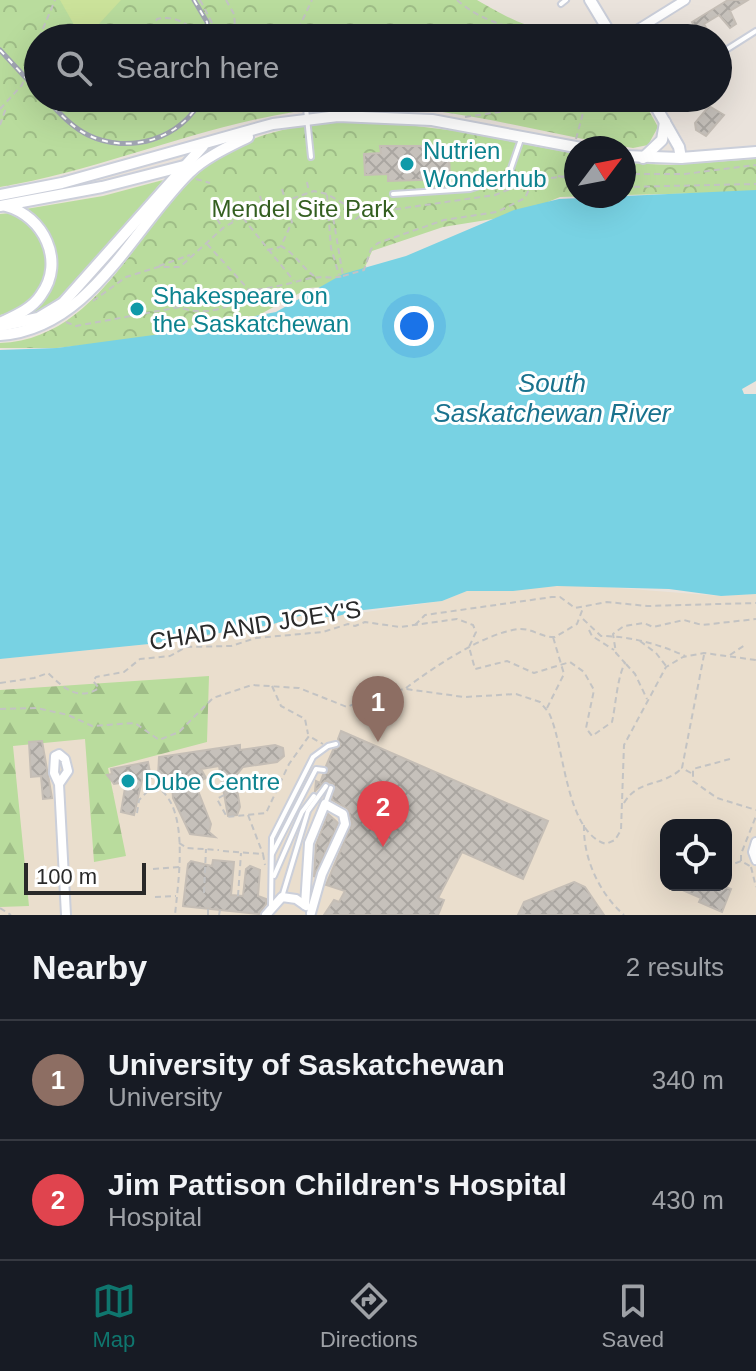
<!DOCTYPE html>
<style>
body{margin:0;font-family:Arial,sans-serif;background:#20242c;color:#f1f3f6}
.controls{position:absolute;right:24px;bottom:24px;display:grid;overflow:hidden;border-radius:16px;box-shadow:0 8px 32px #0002}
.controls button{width:72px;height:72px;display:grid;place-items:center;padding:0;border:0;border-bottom:2px solid #363941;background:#171b24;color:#f1f3f6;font:40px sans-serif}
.compass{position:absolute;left:564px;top:136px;width:72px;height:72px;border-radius:50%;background:#171b24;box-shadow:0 8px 32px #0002;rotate:58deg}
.scale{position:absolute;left:24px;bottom:20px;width:122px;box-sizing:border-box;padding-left:8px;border:4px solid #292929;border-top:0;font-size:22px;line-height:28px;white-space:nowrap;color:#292929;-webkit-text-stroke:6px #fff;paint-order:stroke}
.you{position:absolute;left:414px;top:326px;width:28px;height:28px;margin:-20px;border:6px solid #fff;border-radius:50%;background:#1a73e8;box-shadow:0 0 0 12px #1a73e833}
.badge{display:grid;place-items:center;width:52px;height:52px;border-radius:50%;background:#0f766e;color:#fff;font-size:26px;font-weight:700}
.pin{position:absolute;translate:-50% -66px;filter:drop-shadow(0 2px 4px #0008)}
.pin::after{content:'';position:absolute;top:42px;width:28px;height:24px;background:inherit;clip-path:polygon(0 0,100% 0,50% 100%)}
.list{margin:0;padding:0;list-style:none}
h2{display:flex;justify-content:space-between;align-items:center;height:104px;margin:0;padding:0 32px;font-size:34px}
h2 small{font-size:26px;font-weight:400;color:#9ea1a6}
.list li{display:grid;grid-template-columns:52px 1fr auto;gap:24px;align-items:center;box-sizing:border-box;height:120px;padding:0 32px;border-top:2px solid #363941}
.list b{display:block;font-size:30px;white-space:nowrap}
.list p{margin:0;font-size:26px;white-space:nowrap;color:#9ea1a6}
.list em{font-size:26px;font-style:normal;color:#9ea1a6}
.icon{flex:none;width:44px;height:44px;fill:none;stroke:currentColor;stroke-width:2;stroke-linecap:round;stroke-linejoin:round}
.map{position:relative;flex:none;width:756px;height:915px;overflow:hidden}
.search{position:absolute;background:#171b24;box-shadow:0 8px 32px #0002;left:24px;right:24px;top:24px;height:88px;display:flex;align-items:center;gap:20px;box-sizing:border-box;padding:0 28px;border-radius:44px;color:#9ea1a6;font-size:30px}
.sheet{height:344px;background:#171b24}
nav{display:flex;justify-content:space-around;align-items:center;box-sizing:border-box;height:112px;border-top:2px solid #363941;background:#171b24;font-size:22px;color:#9ea1a6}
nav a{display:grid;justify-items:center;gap:4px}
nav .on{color:#0f766e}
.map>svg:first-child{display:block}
</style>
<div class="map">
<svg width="756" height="915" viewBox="0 0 756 915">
<defs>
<pattern id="forest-firs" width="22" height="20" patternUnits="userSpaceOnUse" patternTransform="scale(2)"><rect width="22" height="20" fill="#b9dc9d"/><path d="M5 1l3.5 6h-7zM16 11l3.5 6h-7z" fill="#9fbd87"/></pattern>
<pattern id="park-crowns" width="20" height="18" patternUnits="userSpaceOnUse" patternTransform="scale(2)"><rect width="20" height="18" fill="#b9dc9d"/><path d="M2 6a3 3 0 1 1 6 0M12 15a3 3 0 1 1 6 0" fill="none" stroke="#9fbd87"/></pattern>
<pattern id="building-cross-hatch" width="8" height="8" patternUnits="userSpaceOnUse" patternTransform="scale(2)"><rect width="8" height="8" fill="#c6c1bb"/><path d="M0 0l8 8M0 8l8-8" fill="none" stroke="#aaa6a1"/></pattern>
</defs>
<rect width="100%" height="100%" fill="#eae3dc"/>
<!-- education -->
<path fill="#eadecd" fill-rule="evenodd" d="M579,585l142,11 35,-2v321h-756v-256l149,-15 121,-19 39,-12 36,2 97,-14 25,-10zM666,825h60v60h-60z"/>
<!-- grass -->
<g fill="#b9dc9d">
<path d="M163,180c-33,39 -93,127 -141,137 45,-32 47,-74 4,-108l77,-13z"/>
<path d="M11,213c52,22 44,90 -11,102v-101z"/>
</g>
<!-- forest -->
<polygon fill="url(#forest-firs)" points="209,676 207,742 108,768 126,856 94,862 85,739 13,746 29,906 0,907 0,690"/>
<!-- park -->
<g fill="url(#park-crowns)">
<path d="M0,0h477c51,30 67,34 127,33l3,5h-569v60h604l16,29 -10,18 -15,3c-96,-15 -198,-48 -296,-41 -115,8 -223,61 -337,80z"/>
<path d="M376,121l80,10 120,23v42h19l-35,1 -43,18 -74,12 -71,24 -10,23 -38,13 -15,1 -54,29 -9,-1 -88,21 -101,11h-57v-5c111,-4 144,-146 233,-195 44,-23 94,-26 143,-27z"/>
<polygon points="756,159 756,192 624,195 624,163 671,165"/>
</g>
<!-- pitch -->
<polygon fill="#cbe29a" points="60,0 121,0 87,37 73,23"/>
<!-- water -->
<polygon fill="#78d2e3" points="756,190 756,381 742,389 744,394 756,394 756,594 721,596 669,589 557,586 513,591 467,591 442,601 355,611 335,617 318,617 309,613 270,625 149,644 0,659 0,350 57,348 161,334 276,312 343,274 406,256 514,210 559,199"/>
<!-- building -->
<g fill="url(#building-cross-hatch)" stroke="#c5beb6" stroke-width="2">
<polygon points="728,0 748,0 730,11 736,24 730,28 719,15 704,24 708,31 703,33 706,38 695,38 689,29 694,26 692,22"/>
<polygon points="709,106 724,115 706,136 696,130 695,123"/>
<polygon points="380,146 426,146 426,153 449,154 450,179 388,181 388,174 365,175 364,154 381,153"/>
<polygon points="341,731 548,821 523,879 462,852 438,898 444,900 438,915 324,915 334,900 339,902 345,891 326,885 352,823 348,809 332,800 334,784 325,781 315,791 316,781 320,783 323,775 328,772 326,766 333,750 340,746 338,739"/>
<polygon points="42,741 52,798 43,799 41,776 31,777 29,742"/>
<polygon points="240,745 240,750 275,745 283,748 284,756 277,762 243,767 235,777 240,807 237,815 228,816 219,766 201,769 206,778 195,783 211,824 209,832 215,837 190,834 173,798 172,784 161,783 162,777 158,777 159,757"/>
<polygon points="148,762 151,778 142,780 134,815 121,812 126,782 114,784 107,775 112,774 111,769"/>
<polygon points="328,814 338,823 314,877 316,845"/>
<polygon points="213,860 234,862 231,895 243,896 246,869 250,866 260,870 258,896 266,899 266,904 259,914 183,906 188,864 191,861 212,866"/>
<polygon points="574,882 585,887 604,915 518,915 524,902"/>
<polygon points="671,885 721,885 731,889 722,912 699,902 701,898"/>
</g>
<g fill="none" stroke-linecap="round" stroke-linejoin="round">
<!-- service casing -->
<g stroke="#cbcfda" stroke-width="8">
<g id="service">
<polyline points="561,4 566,0"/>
<polyline points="718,55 756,31"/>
<polyline points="305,98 311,157"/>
<polyline points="393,194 470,189 508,177 521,139"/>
<polyline points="325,804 331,788"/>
<polyline points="272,854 316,769 324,770"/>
<polyline points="274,876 302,812 314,796"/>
<polyline points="282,897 308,811 326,786"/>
<polyline points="271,906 272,838 313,757 328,746 336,744"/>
</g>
</g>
<!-- minor casing -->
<g stroke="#cbcfda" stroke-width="12">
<g id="minor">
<polyline points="624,38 685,0"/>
<polyline points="59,784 68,771 65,759 59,754 55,756 54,773 59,784 66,915"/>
<polyline points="756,842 753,852 756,860"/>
<polyline points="305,905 309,843 325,804 343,814 345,824 322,874 311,913"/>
<polyline points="266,915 282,897 296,899 306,906"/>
</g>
</g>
<!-- tertiary casing -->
<g stroke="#cbcfda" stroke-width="14">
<g id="tertiary">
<polyline points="590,0 613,38"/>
<polyline points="651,98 679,147 681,158"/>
<polyline points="624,156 681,158 756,152"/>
<polyline points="643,158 662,140 665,122"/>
<polyline points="0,195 62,183 273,124 338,116 432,120 581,148"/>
<polyline points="0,206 102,187 184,166"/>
<path d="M0,323c15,-7 32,-14 41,-28 25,-34 2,-79 -35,-89"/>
<polyline points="0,326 38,318 63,303 203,146"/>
<path d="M0,335c90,-6 132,-106 190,-163 16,-15 38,-25 58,-35"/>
</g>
</g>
<!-- path -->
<g stroke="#c3c3c3" stroke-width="2" stroke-dasharray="6 4" stroke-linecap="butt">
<polyline points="200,0 220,38"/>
<polyline points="226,0 234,14 236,38"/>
<path d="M457,0c29,26 70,32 106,38"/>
<polyline points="151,26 168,26 172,38"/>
<polyline points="39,38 55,0"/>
<path d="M146,38l11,-19c20,-4 29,5 45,17l-3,2"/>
<polyline points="294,38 312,0"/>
<polyline points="116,98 119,108 129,98"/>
<polyline points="142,98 155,104 163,98"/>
<polyline points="173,98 174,104"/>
<polyline points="295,98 295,112"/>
<polyline points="0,109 22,85 38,42"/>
<polyline points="465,117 506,111 532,98"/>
<polyline points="0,125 6,108"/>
<polyline points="576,139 587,98"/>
<polyline points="624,174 685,174 756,165"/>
<polyline points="558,176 576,180"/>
<polyline points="196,179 210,183"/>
<polyline points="307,182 309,192"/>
<polyline points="624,187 756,184"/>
<path d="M282,189l10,33 -11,24c12,6 21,21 33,30"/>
<polyline points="327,195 331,248 339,275"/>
<polyline points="260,196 263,207"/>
<polyline points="228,211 233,221"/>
<polyline points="335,217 356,219 362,214"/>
<polyline points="243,218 294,281"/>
<polyline points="217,219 222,227"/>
<path d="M207,244l42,46c22,-1 41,-7 62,-12 11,-2 20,1 32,-2l-10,-59"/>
<polyline points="267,250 280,247"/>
<polyline points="159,266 190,255"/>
<polyline points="343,276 364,270 371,249 378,243 444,220 497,212 525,198 533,181"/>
<polyline points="93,301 126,277 158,267 180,267 223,228 243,216 314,191 327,194 362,214 495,195 533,180 576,175"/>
<path d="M66,322l10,4 104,-19c22,10 55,2 69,-17"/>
<path d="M583,619l18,17c29,0 58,8 84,20"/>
<polyline points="415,625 425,615 552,597 560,597 575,608 607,602 647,606 756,603"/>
<polyline points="589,630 592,636 614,650"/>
<polyline points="640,641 656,653 666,666"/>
<polyline points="730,655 745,645"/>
<polyline points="626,664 635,674 647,699"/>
<path d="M0,683l34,-5 14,-5c15,14 29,29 51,15l-6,-7 3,-4 28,-5 16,-13 30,-3 16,-9 45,-1 25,-8 67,-6 25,-8 7,2 10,-4 35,5 57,-8 16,6 3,7 -7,15 6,22 32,-8 27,12 36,-11 14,10 10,18 -8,38 6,8 20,-14c4,-18 5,-44 13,-59l-9,-10 -3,-19 11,-8 20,-3 9,4 31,-7 18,5 54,-6"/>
<polyline points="272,686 281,706 305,719 308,734"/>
<path d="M406,688c28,-21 78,-55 113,-59 13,-1 23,9 36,8l22,-13 6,-16"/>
<polyline points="547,708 564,674 553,637"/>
<path d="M0,709l37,-1 31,7 24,11 43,-3 24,17 20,-8 34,-34 39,-13 47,3 48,19 35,-15 24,-3 58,8 52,-3 24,8 9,11c16,33 16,119 57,131l9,-4 6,-10 3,-85 42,-78 17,-10 21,-4 52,7"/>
<polyline points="730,759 693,769 693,781 717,798 756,810"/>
<polyline points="691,773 682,768 704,655"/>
<polyline points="224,795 217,799 227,817 266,813 289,764 309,736 323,744"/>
<path d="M624,803c14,-24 38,-16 57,-34"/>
<path d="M137,813l2,-13 9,-9h14c27,24 16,92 13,124"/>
<polyline points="248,815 263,854"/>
<path d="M584,825c-1,33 15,68 40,90"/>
<polyline points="179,843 187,848 219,850"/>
<polyline points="223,851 263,854 265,865"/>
<polyline points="741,861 741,854 756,816"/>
<polyline points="726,867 741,861 750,866"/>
<polyline points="751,867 756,887"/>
<polyline points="153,869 180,867"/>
<polyline points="204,893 206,849"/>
<polyline points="238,896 241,853"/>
<polyline points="155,897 176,896"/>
<polyline points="0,908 11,915"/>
<polyline points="208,915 208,908"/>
<polyline points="219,915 220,910"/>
</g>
<!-- service -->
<use href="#service" stroke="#fff" stroke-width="4"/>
<!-- minor -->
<use href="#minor" stroke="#fff" stroke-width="8"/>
<!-- tertiary -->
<use href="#tertiary" stroke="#fff" stroke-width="10"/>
<!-- rail casing -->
<g stroke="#a0a4b2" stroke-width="5">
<g id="rail">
<polyline points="194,0 207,22 209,38"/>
<polyline points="0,50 38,91"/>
<path d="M45,98c13,13 26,29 43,37 41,20 94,4 114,-37"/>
</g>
</g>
<!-- rail -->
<use href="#rail" stroke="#fff" stroke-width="2" stroke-dasharray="6" stroke-linecap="butt"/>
</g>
<!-- markers -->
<g fill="#0f9aa8" stroke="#fff" stroke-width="3">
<circle cx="407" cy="164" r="8"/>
<circle cx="137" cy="309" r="8"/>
<circle cx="128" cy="781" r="8"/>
</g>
<g text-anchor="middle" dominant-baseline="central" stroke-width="6" stroke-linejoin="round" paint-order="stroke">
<!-- culture labels -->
<g font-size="24" fill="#0d838f" stroke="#fff" text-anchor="start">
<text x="423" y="150">Nutrien<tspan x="423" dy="28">Wonderhub</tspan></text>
<text x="153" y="295">Shakespeare on<tspan x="153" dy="28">the Saskatchewan</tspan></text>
<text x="144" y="781">Dube Centre</text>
</g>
<!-- park labels -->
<g font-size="24" fill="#345f20" stroke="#fff">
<text x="303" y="208">Mendel Site Park</text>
</g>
<!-- street labels -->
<g font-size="24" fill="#292929" stroke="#fff">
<text transform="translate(255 625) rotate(-9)">CHAD AND JOEY'S</text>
</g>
<!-- water labels -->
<g font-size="26" font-style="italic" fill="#19728d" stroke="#fff">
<text x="552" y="383">South<tspan x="552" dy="30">Saskatchewan River</tspan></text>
</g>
</g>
</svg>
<div class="controls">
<button><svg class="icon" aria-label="locate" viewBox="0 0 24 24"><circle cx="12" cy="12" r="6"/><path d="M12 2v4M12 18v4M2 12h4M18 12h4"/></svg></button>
</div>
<svg class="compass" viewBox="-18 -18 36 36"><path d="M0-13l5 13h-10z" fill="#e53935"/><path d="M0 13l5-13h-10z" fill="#9ea1a6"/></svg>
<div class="scale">100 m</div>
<div class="you"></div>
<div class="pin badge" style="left:378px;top:742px;background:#8d6e63">1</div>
<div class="pin badge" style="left:383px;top:847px;background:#e0444e">2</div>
<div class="search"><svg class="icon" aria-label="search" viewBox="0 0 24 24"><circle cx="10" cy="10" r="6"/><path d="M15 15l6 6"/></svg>Search here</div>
</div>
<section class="sheet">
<h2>Nearby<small>2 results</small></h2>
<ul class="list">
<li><span class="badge" style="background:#8d6e63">1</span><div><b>University of Saskatchewan</b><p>University</p></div><em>340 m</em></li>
<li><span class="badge" style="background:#e0444e">2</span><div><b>Jim Pattison Children's Hospital</b><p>Hospital</p></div><em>430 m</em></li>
</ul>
</section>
<nav>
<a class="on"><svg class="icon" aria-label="map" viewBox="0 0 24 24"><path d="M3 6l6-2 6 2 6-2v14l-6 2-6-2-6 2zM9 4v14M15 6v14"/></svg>Map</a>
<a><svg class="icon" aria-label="directions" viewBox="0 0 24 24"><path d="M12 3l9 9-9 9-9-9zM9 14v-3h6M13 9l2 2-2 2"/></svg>Directions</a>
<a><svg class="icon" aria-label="saved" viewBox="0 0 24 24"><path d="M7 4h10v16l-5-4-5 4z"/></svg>Saved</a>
</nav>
